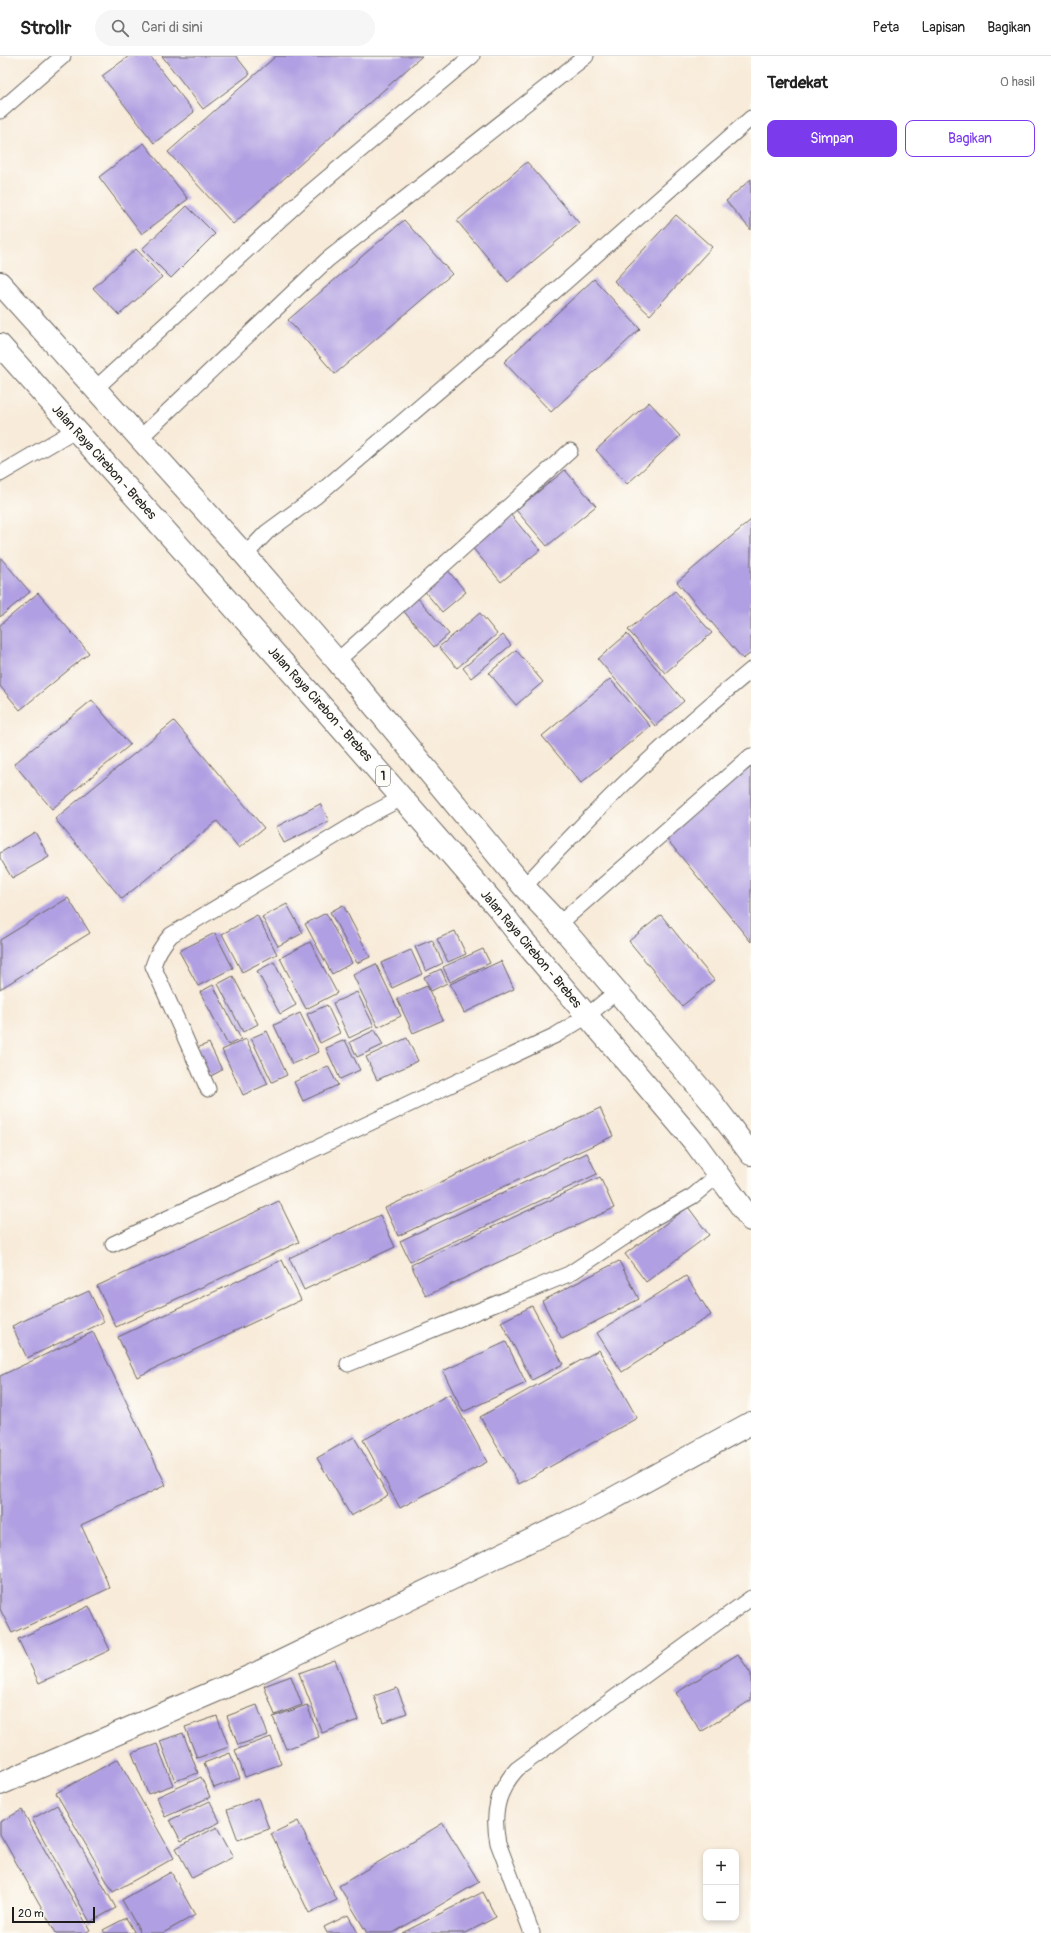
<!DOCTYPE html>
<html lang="id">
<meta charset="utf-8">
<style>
body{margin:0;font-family:Pangolin,sans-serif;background:#f6f6f6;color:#222}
.controls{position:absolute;right:12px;bottom:12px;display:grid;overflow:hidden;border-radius:8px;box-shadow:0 2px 6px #0003}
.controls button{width:36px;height:36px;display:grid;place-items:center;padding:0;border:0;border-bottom:1px solid #e0e0e0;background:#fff;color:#222;font:20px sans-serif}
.scale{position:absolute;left:12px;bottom:10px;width:83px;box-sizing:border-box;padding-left:4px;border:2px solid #1c1c1c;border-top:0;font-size:11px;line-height:14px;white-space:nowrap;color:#1c1c1c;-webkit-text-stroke:3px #fdfcf7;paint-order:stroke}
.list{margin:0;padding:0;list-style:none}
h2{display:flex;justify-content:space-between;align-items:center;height:52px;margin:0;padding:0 16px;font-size:17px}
h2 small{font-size:13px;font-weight:400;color:#767676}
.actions{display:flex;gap:8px;padding:12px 16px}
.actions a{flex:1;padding:9px 0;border:1px solid #7c3aed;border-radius:8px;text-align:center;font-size:14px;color:#7c3aed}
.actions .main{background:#7c3aed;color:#fff}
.icon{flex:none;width:22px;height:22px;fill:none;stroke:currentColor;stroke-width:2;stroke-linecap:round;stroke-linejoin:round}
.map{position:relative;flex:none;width:751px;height:1877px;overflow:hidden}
header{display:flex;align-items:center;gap:24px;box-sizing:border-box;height:56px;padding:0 20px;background:#fff;border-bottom:1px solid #e0e0e0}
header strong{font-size:19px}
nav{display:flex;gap:22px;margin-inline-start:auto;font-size:14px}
.search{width:280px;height:36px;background:#f6f6f6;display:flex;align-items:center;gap:10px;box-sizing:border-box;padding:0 14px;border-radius:22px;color:#767676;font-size:15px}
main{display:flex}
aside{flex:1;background:#fff}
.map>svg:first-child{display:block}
</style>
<header>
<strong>Strollr</strong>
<div class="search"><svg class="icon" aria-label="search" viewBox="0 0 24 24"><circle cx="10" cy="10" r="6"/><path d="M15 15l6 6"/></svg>Cari di sini</div>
<nav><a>Peta</a><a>Lapisan</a><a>Bagikan</a></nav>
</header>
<main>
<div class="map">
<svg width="751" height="1877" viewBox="0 0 751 1877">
<rect width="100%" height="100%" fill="#fdfcf7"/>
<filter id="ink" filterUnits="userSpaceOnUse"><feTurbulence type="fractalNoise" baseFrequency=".025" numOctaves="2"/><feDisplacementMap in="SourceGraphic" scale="8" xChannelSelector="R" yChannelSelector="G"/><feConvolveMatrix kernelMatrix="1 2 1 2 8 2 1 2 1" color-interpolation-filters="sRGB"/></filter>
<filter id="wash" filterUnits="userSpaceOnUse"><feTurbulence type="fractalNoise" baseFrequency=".012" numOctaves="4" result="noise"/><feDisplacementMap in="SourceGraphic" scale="16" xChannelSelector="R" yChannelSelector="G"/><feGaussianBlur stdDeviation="0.9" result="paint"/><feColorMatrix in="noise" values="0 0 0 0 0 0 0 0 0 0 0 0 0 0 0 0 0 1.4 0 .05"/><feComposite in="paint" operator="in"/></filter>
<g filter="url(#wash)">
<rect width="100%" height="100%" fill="#f8ebd9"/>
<g id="blocks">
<!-- building -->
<g fill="#b09fe2">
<polygon points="129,0 150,0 194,56 154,87 102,20"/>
<polygon points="162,0 236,0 250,18 203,53"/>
<polygon points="276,0 422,0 233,168 168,96"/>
<polygon points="144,87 188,143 142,178 99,121"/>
<polygon points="527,106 579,167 508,226 457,165"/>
<polygon points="751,123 751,174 726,145"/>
<polygon points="187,150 215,178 171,222 142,193"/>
<polygon points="676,159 712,191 650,259 614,225"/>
<polygon points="404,164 452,218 335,318 288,264"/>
<polygon points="136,193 162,221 119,259 93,232"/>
<polygon points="594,223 640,273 551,356 504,306"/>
<polygon points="649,346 680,380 627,428 596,394"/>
<polygon points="565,414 596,450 547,490 516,454"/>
<polygon points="510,458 540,494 501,526 471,490"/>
<polygon points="751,464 751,597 743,603 677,526"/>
<polygon points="0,501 30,536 0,561"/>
<polygon points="445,511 466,536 442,556 421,531"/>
<polygon points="675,535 712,577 665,617 628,574"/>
<polygon points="38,537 89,597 20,654 0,630 0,569"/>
<polygon points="416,540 449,578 434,591 401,552"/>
<polygon points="480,557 497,578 457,612 439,591"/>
<polygon points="627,578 684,645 655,670 598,603"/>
<polygon points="503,579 511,589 471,622 463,612"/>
<polygon points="516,594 543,626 516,649 489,617"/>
<polygon points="610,623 650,670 581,727 542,680"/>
<polygon points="92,644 130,689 52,753 14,708"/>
<polygon points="174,665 264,772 239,792 217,765 122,843 55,763"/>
<polygon points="751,711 751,886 665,781"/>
<polygon points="320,748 329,765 284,787 276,771"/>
<polygon points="35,776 49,801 12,822 0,802 0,797"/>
<polygon points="68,842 90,877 0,933 0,884"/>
<polygon points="287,848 303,877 278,890 262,861"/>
<polygon points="343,849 370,901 357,907 330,856"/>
<polygon points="326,857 352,907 332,918 305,868"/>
<polygon points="257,859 277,898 242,916 222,878"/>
<polygon points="661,859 714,924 682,950 629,885"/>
<polygon points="455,875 466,898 448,906 437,883"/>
<polygon points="215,877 233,912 198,930 179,895"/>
<polygon points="432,884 443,907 426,915 415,891"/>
<polygon points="310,886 337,937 306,953 280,902"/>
<polygon points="483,893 490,907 450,926 443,911"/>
<polygon points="411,894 422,918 392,932 381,907"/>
<polygon points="501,905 514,933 464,957 450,928"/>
<polygon points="274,906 296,949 280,958 257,915"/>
<polygon points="376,908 401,960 378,971 353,919"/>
<polygon points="441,913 447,927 431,935 424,921"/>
<polygon points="233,920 258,968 243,976 218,928"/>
<polygon points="213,929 241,983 228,989 200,936"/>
<polygon points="427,930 443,964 413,977 397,943"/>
<polygon points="357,936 374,970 349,982 333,947"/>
<polygon points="327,949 340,977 320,987 307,958"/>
<polygon points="300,957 319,996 292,1008 274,969"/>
<polygon points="375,974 383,989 357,1001 350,986"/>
<polygon points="267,975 287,1019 272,1026 251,982"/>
<polygon points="407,982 418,1005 377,1024 366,1001"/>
<polygon points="246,983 268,1028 243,1039 222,994"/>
<polygon points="345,984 360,1014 340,1023 326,992"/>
<polygon points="209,987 222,1014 209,1021 195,993"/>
<polygon points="328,1010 338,1029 303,1045 294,1026"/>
<polygon points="600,1052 613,1080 398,1180 385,1152"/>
<polygon points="587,1097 597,1118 410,1206 400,1185"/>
<polygon points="600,1121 614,1152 426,1240 411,1209"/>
<polygon points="279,1145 299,1186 116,1271 97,1230"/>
<polygon points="688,1151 709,1179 646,1226 625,1198"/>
<polygon points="380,1159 395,1191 304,1234 289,1202"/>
<polygon points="282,1204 301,1244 137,1321 118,1281"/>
<polygon points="619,1205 639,1243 562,1283 542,1245"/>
<polygon points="686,1220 711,1259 622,1316 597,1277"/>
<polygon points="89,1235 104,1266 27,1302 12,1270"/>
<polygon points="532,1250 563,1308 532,1324 501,1266"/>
<polygon points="93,1276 166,1429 81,1469 110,1532 12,1577 0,1553 0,1320"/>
<polygon points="506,1286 526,1327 463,1356 443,1315"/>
<polygon points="599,1294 637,1362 519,1428 480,1361"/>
<polygon points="450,1338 487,1406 400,1452 363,1384"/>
<polygon points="354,1381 388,1439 351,1460 317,1402"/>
<polygon points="89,1550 110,1594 39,1627 18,1583"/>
<polygon points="738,1598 751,1618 751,1644 701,1676 676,1637"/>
<polygon points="335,1604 358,1664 322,1677 299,1617"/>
<polygon points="291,1620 302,1649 275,1659 264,1630"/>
<polygon points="397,1632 407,1657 383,1666 374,1640"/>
<polygon points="257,1649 268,1679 238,1689 227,1660"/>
<polygon points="307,1649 319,1681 286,1693 273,1661"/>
<polygon points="217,1660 229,1691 197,1702 185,1671"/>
<polygon points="183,1677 198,1717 175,1725 160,1685"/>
<polygon points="271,1681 281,1708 245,1721 235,1694"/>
<polygon points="157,1688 173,1729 148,1738 132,1697"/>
<polygon points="230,1697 240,1722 214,1732 204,1707"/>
<polygon points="118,1703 174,1802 113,1836 56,1737"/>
<polygon points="201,1721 210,1741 165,1761 157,1741"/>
<polygon points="258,1742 269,1773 238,1784 227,1754"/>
<polygon points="210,1745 220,1766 181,1785 170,1764"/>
<polygon points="57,1749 116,1852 90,1866 32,1763"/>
<polygon points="22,1754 90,1874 85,1877 56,1877 0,1778 0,1766"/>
<polygon points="298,1765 337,1844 309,1857 271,1778"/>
<polygon points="443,1767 479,1826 393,1877 367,1877 339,1830"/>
<polygon points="217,1771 233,1801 192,1822 176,1792"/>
<polygon points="171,1816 195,1859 163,1877 141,1877 122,1844"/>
<polygon points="483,1836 496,1861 466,1877 402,1877"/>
<polygon points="348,1859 358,1877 327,1877 324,1871"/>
<polygon points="126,1862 135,1877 105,1877 103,1874"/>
</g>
</g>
</g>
<g filter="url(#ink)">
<use href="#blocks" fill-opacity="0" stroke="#69645e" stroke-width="1"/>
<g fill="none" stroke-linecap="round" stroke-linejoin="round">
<!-- service casing -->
<g stroke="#69645e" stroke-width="17">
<g id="service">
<polyline points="0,55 63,0"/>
<polyline points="96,332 307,139 472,0"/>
<polyline points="140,382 327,204 586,0"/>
<polyline points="0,418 75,374"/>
<polyline points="245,499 267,476 315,441 563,228 751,62"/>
<polyline points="337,605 570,395"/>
<path d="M524,831c70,-77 146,-150 227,-217"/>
<polyline points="559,868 751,700"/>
<path d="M208,1033l-55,-123c4,-13 9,-21 18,-31l202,-122 29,-15"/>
<polyline points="113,1188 556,979 587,960 616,936"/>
<polyline points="348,1308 569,1218 652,1163 693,1140 718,1119"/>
<path d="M532,1877l-34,-90c-6,-29 -1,-52 19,-74l234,-171"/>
</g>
</g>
<!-- minor casing -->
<g stroke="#69645e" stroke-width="24">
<polyline id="minor" points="0,1728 253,1619 583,1459 751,1367"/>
</g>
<!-- trunk casing -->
<g stroke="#69645e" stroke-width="24">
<g id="trunk">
<polyline points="0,227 245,499 337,605 524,831 559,868 710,1044 751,1098"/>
<polyline points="0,289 318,646 499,853 522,883 696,1088 751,1164"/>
</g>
</g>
<!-- service -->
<use href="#service" stroke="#fff" stroke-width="15"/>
<!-- minor -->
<use href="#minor" stroke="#fff" stroke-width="22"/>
<!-- trunk -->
<use href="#trunk" stroke="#fff" stroke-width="22"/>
</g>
</g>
<g text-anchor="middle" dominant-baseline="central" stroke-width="3" stroke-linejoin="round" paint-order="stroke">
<!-- shield labels -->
<rect fill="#fdfcf7" stroke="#605f5e" stroke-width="1" x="376" y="710" width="14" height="20" rx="3"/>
<g font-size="12" font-weight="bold" fill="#1c1c1c">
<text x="383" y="720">1</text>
</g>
<!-- street labels -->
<g font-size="13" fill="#1c1c1c" stroke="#fdfcf7">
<text transform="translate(104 406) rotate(48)">Jalan Raya Cirebon - Brebes</text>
<text transform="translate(320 648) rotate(48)">Jalan Raya Cirebon - Brebes</text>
<text transform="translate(531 893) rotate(50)">Jalan Raya Cirebon - Brebes</text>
</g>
</g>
</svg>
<div class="controls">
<button>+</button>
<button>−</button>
</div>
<div class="scale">20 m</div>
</div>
<aside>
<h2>Terdekat<small>0 hasil</small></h2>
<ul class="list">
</ul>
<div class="actions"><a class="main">Simpan</a><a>Bagikan</a></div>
</aside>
</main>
